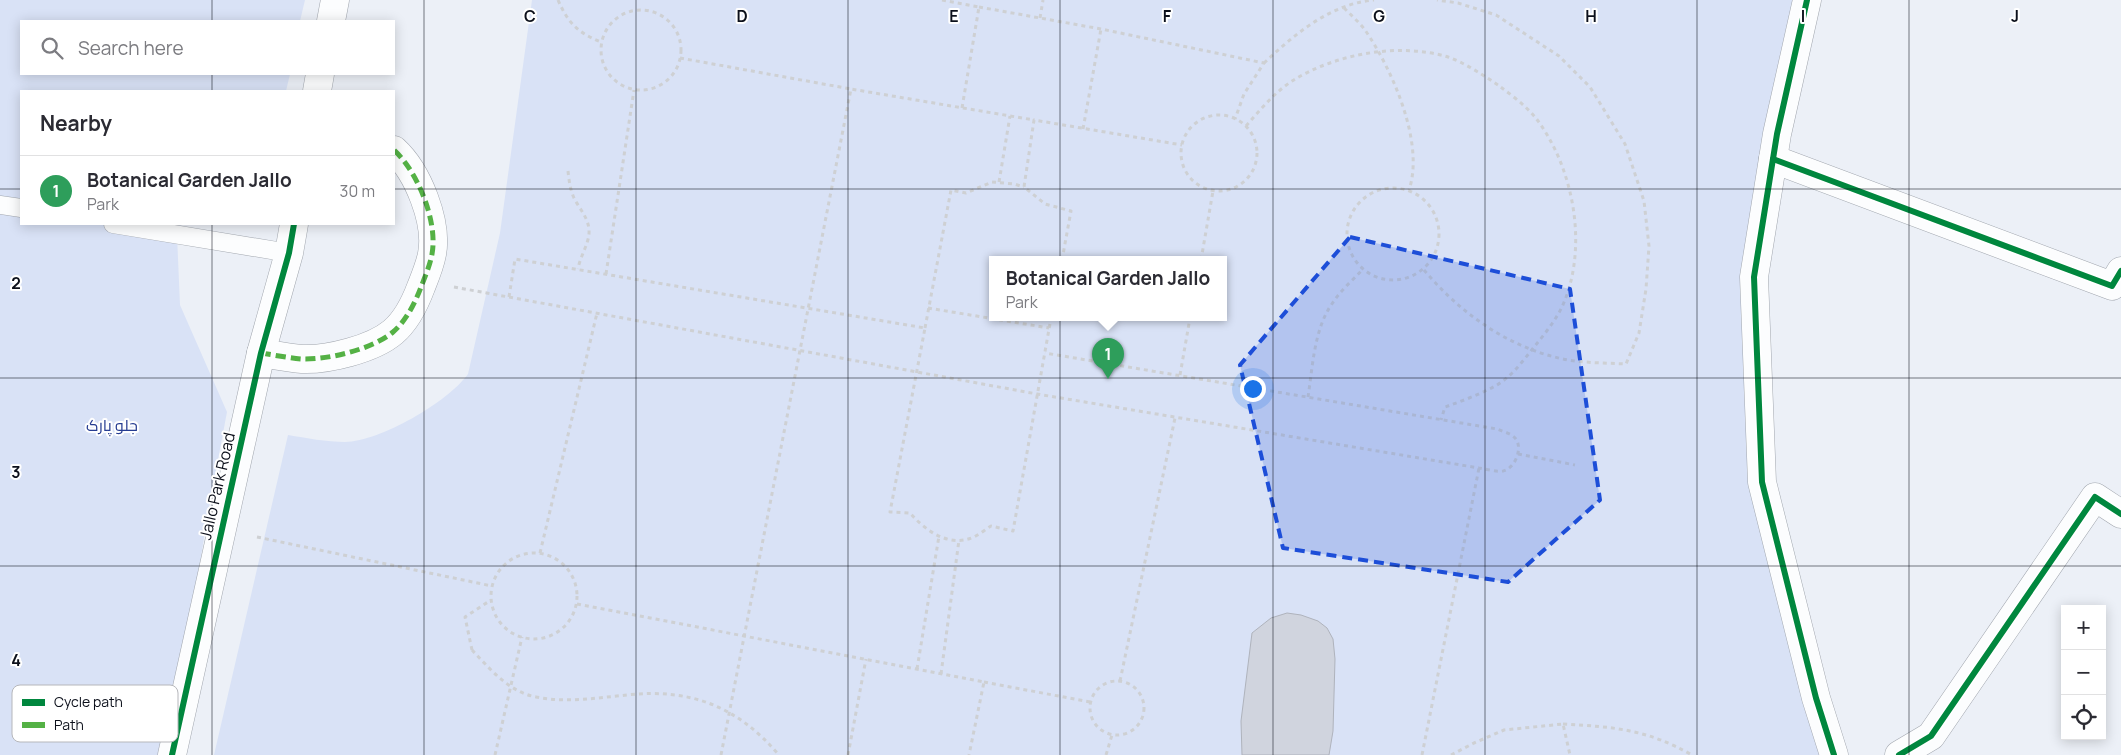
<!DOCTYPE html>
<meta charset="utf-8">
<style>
body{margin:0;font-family:Manrope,Cairo,sans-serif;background:#f7f7f7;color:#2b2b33}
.controls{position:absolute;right:15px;bottom:15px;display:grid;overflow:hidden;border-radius:0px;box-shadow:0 2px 12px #0003}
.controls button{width:45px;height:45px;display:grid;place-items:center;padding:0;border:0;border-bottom:1px solid #e1e1e2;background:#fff;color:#2b2b33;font:25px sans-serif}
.you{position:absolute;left:1252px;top:388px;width:18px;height:18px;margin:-12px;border:4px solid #fff;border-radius:50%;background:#1a73e8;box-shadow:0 0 0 8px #1a73e833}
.badge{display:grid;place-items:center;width:32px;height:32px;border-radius:50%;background:#5a5e68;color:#fff;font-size:16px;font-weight:700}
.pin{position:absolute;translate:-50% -41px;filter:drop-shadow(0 1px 2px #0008)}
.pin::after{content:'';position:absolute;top:26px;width:18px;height:15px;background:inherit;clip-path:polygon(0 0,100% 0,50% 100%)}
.popup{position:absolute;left:989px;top:256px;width:238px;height:65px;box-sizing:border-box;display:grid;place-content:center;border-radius:0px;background:#fff;filter:drop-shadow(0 1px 4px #0005);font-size:16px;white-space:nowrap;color:#7c7c81}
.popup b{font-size:19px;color:#2b2b33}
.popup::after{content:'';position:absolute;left:50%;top:100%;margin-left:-10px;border:10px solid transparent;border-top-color:#fff}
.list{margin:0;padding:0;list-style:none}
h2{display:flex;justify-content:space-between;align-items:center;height:65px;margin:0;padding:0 20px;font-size:21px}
h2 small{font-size:16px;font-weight:400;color:#7c7c81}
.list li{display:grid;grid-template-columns:32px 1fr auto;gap:15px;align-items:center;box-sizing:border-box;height:70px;padding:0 20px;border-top:1px solid #e1e1e2}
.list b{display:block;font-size:19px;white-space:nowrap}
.list p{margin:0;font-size:16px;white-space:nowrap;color:#7c7c81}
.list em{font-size:16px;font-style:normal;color:#7c7c81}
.icon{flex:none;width:28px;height:28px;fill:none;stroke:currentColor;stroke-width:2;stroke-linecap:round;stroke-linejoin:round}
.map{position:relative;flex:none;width:2121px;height:755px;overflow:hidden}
.search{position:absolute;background:#fff;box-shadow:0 2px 12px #0003;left:20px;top:20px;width:375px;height:55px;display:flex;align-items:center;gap:12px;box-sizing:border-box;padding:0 18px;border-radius:0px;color:#7c7c81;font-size:19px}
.panel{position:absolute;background:#fff;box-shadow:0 2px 12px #0003;left:20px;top:90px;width:375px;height:135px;border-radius:0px}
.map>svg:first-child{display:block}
</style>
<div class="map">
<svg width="2121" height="755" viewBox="0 0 2121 755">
<rect width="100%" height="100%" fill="#ecf0f7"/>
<!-- green -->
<g fill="#d9e2f6" fill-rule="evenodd">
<polygon points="0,0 305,0 300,21 21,21 21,74 290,74 286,91 21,91 21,224 181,224 177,235 180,305 227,412 208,512 170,755 0,755"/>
<path d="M532,0h1265l-25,95 -23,362 76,298h-1611l74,-320c18,3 39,7 57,7 36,-1 103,-40 123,-68l32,-141zM993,260h230v58h-230z"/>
</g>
<!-- building -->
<polygon fill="#d0d4de" stroke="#afb3bc" points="1287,613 1301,615 1318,621 1327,628 1333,639 1335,659 1333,731 1329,755 1242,755 1241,721 1252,633 1271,618"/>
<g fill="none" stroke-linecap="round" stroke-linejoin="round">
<!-- lane casing -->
<g stroke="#a1a6ae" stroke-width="19">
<g id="lane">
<polyline points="0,205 21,208"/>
<polyline points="113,224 289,253"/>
</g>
</g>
<!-- street casing -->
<g stroke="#a1a6ae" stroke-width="29">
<g id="street">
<polyline points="1807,0 1777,134 1754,277 1762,482 1816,698 1834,755"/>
<polyline points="331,21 335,0"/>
<polyline points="317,91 320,74"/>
<polyline points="1773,159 2112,286 2121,271"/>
<path d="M261,353c13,2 28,5 41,6 26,1 71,-10 91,-27 13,-11 22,-29 28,-45 4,-10 9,-22 11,-33 6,-32 -14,-82 -38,-104"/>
<polyline points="172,755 261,353 289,253 294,224"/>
<polyline points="1899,755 1931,736 2095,497 2121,514"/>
</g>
</g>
<!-- path -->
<g stroke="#ced0d3" stroke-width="3" stroke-dasharray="4 4" stroke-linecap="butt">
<path d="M558,0c10,23 20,33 43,42"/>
<polyline points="942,0 979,7 962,108"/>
<polyline points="979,7 1101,29 1264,63 1244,94 1235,119"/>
<path d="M1344,8c7,7 15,14 21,22 27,39 60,113 44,160"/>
<circle cx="641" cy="50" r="40"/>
<polyline points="1040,18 1043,0"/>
<polyline points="680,58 851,89"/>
<path d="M1264,63c31,-29 66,-59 110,-63"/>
<circle cx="1219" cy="153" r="38"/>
<path d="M1246,126c14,-16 28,-33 46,-45 43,-27 107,-39 156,-24 17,6 35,18 50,28 12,9 27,20 37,32 39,50 54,131 27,190 -7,14 -18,28 -28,40 -11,14 -22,29 -37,38 -16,9 -35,16 -52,22l-4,13"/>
<polyline points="1083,129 1101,29"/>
<path d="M568,171c1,9 2,18 6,27 6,12 16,21 15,36 -1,11 -9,23 -11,35"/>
<polyline points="999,182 1010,116"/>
<circle cx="1393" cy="234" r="46"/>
<polyline points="1062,260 1071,211 1045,204 1024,187 1034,120 1182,145"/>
<polyline points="1201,260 1213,191"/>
<path d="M1424,270c37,44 86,79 144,90 19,3 39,3 58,4l13,-31 7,-44 3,-43 -5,-45 -19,-57 -35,-57 -31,-31 -63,-41 -38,-12 -21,-3"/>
<polyline points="606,274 634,90"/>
<path d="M454,287l583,107 442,74c7,1 17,4 24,3 11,-2 19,-20 14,-30 -3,-7 -13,-9 -20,-12l-452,-76"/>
<path d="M509,297l6,-38 410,69 -35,184 20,1c16,18 39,35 64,24 6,-3 12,-8 17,-11l22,5 38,-213"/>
<polyline points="928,308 1049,328"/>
<polyline points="925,328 951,190 966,193 992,182 1014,184 1024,187"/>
<polyline points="1180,375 1190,318"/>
<path d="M1308,397c5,-32 6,-70 26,-96 8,-12 20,-22 29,-32"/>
<polyline points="1518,454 1575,465"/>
<polyline points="257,537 492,586"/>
<circle cx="534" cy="596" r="43"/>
<polyline points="540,553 597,313"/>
<polyline points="577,604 984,682 969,755"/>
<polyline points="472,650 465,617 491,600"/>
<polyline points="917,669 939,536"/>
<polyline points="941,674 959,540"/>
<circle cx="1117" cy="708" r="27"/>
<polyline points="1120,681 1175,418"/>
<polyline points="984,682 1090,702"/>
<path d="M1563,724c51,3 83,5 129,31"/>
<polyline points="495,755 522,637"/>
<polyline points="721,755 851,89 1034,120"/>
<polyline points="848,755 866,659"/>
<polyline points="1106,755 1112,735"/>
<polyline points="1422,755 1479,468"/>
<polyline points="1451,755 1474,743 1504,730 1563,724 1570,755"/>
</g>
<!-- lane -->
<use href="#lane" stroke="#fcfdfe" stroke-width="18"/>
<!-- street -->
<use href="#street" stroke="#fcfdfe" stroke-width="28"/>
<!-- path-bridge -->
<path stroke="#ced0d3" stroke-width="3" stroke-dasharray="4 4" stroke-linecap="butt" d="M472,650c18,19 37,42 64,47 30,6 60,1 91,-2 63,-7 110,11 152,60"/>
<!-- quiet -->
<path stroke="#54b145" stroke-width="5" stroke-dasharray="10 5" stroke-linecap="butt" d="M261,353c13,2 28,5 41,6 26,1 71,-10 91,-27 13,-11 22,-29 28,-45 4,-10 9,-22 11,-33 6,-32 -14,-82 -38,-104"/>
<!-- cycleway casing -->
<g stroke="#fff" stroke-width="9">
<g id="cycleway">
<polyline points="1807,0 1777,134 1754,277 1762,482 1816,698 1834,755"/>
<polyline points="1773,159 2112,286 2121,271"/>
<polyline points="172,755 261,353 289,253 294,224"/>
<polyline points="1899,755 1931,736 2095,497 2121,514"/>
</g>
</g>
<!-- cycleway -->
<use href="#cycleway" stroke="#00873e" stroke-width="6"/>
</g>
<!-- marked area -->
<path fill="#1d4ed8" fill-opacity="0.2" stroke="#1d4ed8" stroke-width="4" stroke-dasharray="10 6" stroke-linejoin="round" d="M1350,237l220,52 30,211 -92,82 -225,-34 -43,-183z"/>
<!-- grid -->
<path fill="none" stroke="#0c101b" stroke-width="1" stroke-opacity="0.55" d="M212,0v21M424,0v755M636,0v755M848,0v755M1060,0v755M1273,0v755M1485,0v755M1697,0v755M1909,0v755M212,74v17M0,189h21M394,189h1727M212,224v531M0,378h2121M0,566h2121"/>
<g text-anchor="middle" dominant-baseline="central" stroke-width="4" stroke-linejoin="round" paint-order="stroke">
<!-- park labels -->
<g font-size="16" fill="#263c91" stroke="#fff">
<text x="112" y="425">جلو پارک</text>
</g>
<!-- street labels -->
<g font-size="16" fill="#0c101b" stroke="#fff">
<text transform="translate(217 486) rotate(-77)">Jallo Park Road</text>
</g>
</g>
<!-- legend -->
<rect x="12" y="685" width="166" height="57" rx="8" fill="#fff" stroke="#b6b7bb" stroke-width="1"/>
<rect x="22" y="699" width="23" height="7" fill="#00873e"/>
<rect x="22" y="722" width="23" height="6" fill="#54b145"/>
<g font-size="14" fill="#0c101b">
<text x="54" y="707">Cycle path</text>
<text x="54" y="730">Path</text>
</g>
<g font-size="16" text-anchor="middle" font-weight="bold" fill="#0c101b" stroke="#fff" stroke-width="4" stroke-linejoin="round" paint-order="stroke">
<text x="530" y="22">C</text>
<text x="742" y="22">D</text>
<text x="954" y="22">E</text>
<text x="1167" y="22">F</text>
<text x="1379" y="22">G</text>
<text x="1591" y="22">H</text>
<text x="1803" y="22">I</text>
<text x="2015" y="22">J</text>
<text x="16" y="289">2</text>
<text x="16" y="478">3</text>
<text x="16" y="666">4</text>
</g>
</svg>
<div class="controls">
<button>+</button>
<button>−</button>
<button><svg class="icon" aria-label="locate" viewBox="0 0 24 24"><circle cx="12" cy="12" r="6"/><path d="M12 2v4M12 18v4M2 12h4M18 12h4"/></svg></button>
</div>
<div class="you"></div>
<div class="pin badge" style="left:1108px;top:379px;background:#2e9e5b">1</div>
<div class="popup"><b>Botanical Garden Jallo</b>Park</div>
<div class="search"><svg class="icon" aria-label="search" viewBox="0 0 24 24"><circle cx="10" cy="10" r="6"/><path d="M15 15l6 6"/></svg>Search here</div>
<section class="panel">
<h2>Nearby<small></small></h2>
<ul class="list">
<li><span class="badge" style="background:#2e9e5b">1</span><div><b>Botanical Garden Jallo</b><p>Park</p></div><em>30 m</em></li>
</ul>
</section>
</div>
